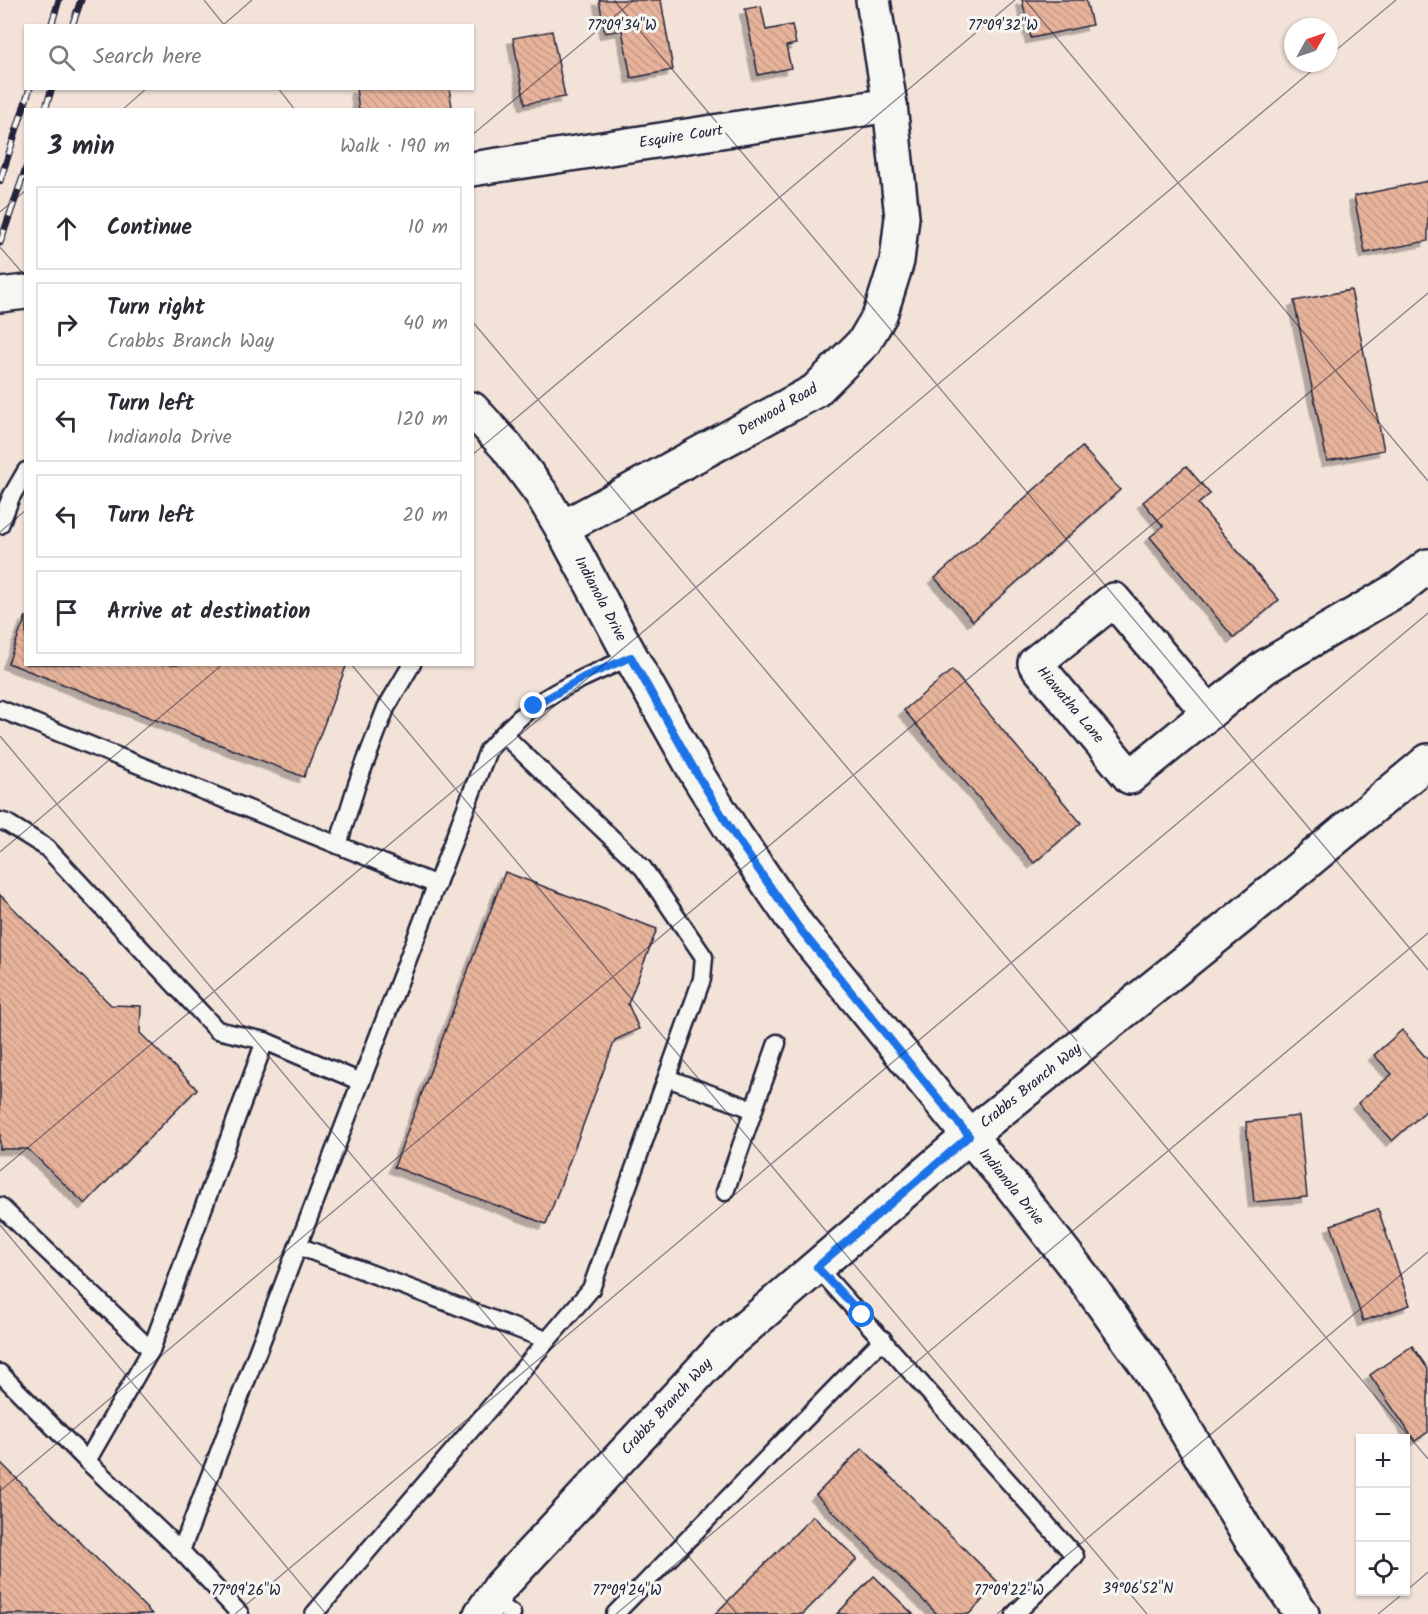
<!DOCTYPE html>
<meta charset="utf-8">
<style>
body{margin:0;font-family:Kalam,sans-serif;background:#f2f2f3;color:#2b2b33}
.controls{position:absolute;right:18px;bottom:18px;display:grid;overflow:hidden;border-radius:0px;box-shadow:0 2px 4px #0004}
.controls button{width:54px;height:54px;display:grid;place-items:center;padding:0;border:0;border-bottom:2px solid #e1e1e2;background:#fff;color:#2b2b33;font:30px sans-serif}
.compass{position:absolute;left:1284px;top:18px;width:54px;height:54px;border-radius:50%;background:#fff;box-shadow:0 2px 4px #0004;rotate:50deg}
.stop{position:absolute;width:18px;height:18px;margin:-14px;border:4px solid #1a73e8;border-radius:50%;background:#fff}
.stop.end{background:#1a73e8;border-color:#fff;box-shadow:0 2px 6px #0008}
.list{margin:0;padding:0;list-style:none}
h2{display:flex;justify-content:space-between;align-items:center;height:78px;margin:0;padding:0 24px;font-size:26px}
h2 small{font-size:20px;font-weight:400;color:#7c7c81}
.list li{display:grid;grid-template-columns:39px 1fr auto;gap:18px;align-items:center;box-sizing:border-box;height:84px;margin:0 12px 12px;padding:0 12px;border:2px solid #e1e1e2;border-radius:0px}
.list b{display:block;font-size:22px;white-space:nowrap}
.list p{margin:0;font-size:20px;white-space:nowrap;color:#7c7c81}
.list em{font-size:20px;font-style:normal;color:#7c7c81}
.icon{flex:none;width:33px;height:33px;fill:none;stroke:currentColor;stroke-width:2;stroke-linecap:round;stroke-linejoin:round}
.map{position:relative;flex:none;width:1428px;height:1614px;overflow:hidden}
.search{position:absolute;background:#fff;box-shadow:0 2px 4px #0004;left:24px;top:24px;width:450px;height:66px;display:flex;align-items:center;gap:15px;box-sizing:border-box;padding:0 21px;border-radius:0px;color:#7c7c81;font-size:22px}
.panel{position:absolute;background:#fff;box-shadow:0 2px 4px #0004;left:24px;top:108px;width:450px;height:558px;border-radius:0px}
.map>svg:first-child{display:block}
</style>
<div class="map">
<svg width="1428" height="1614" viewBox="0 0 1428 1614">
<defs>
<pattern id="building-back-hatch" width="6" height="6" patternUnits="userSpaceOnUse" patternTransform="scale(1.5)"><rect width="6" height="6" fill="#e7b39b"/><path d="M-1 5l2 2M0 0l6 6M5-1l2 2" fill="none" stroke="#c69a86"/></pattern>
<filter id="shadow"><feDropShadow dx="-5.5" dy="5.5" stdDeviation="0" flood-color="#0004"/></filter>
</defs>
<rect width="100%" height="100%" fill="#f2e2d8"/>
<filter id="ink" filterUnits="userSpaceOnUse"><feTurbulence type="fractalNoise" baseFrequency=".0167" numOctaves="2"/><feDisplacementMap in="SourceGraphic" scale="12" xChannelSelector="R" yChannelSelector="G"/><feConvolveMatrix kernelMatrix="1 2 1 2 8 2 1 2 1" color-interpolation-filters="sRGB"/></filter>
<g filter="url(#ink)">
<!-- building -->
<g fill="url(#building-back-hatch)" stroke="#22223b" stroke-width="1.5" filter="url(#shadow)">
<polygon points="599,0 661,0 673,70 631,78 622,30 605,33"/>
<polygon points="1022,0 1086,0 1092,25 1031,38"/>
<polygon points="761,6 766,30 792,25 796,44 786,46 791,68 758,75 745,9"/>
<polygon points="552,31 565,97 525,104 513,38"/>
<polygon points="356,88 449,88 452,107 438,110 359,110"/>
<polygon points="1428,181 1428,241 1365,253 1354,196"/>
<polygon points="1351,290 1384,450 1327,461 1294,301"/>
<polygon points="1082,447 1120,490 973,621 935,578"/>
<polygon points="1186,466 1210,494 1198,504 1279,600 1234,638 1150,537 1163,526 1143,502"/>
<polygon points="26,616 26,664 347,664 304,777 8,663"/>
<polygon points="952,670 1081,823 1034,863 904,710"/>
<polygon points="505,872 657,929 628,1004 639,1029 615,1040 546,1224 394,1167"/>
<polygon points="0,895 111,1005 141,1006 140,1033 197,1089 85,1204 28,1149 0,1149"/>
<polygon points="1402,1030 1428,1060 1428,1109 1392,1141 1358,1103 1392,1074 1374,1055"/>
<polygon points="1299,1116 1307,1197 1254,1202 1246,1122"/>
<polygon points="1378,1209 1410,1305 1363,1321 1331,1225"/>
<polygon points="1412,1346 1428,1369 1428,1432 1415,1441 1370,1375"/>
<polygon points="862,1448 999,1583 969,1614 937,1614 816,1495"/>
<polygon points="0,1462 152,1614 0,1614"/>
<polygon points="813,1516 857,1559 803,1614 715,1614"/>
<polygon points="874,1576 913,1614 837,1614"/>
</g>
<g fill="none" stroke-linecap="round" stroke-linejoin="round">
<!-- service casing -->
<g stroke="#22223b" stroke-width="21">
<g id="service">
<polyline points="0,525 11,497 26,471"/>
<polyline points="0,709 437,885"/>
<polyline points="0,821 7,823 47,848 217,1030 265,1041"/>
<polyline points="338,845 357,784 386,708 412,664"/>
<polyline points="667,1078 752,1109"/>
<polyline points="725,1192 777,1043"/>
<polyline points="0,1206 151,1350 265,1041 361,1082"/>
<polyline points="298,1246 547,1340"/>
<polyline points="817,1267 1075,1556 1015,1614"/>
<polyline points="151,1350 87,1461 181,1551"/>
<polyline points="0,1373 87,1461"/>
<polyline points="492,1599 512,1614"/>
<path d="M240,1614l-59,-63 307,-801c14,-15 30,-33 47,-45 30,-20 63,-34 96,-48"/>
<polyline points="314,1614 591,1289 702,979 704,957 643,868 503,734"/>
<polyline points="615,1614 883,1339"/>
</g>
</g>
<!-- minor casing -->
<g stroke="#22223b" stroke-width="38">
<g id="minor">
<polyline points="472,169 890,105"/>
<polyline points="562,528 815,391 864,342 880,315 897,261 902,217 890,105 873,0"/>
<polyline points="1209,713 1114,600 1035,663 1130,777 1265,667 1400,588 1428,566"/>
</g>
</g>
<!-- tertiary casing -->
<g stroke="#22223b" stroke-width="38">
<g id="tertiary">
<polyline points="0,295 26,292"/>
<polyline points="472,409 506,446 541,493 562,528 631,657 698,776 735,835 799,928 969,1136 1012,1186 1083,1277 1146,1364 1249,1536 1302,1614"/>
<polyline points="481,1614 501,1586 722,1348 969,1136 1242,916 1428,761"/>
</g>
</g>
<!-- service -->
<use href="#service" stroke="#f6f6f2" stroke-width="16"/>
<!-- minor -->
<use href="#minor" stroke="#f6f6f2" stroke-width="33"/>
<!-- tertiary -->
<use href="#tertiary" stroke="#f6f6f2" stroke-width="33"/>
<!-- rail casing -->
<g stroke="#22223b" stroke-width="7">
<g id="rail">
<polyline points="51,26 59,0"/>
<polyline points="72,26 81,0"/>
<polyline points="45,110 52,88"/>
<polyline points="0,181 30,88"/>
<polyline points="0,243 26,168"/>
</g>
</g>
<!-- rail -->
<use href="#rail" stroke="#f6f6f2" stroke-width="4.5" stroke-dasharray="14" stroke-linecap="butt"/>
</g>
</g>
<g fill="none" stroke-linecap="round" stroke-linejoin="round" filter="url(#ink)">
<!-- route -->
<polyline stroke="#1a73e8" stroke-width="8" points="534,706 584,677 631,657 698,776 735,836 799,928 969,1136 817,1267 862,1315"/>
</g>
<!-- ticks -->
<path fill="none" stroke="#22223b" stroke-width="1.5" stroke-opacity="0.45" d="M204,0l21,26M614,0l814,970M1025,0l403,481M222,26l30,-26M1329,56l67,-56M278,88l17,22M122,110l25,-22M472,135l162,-135M0,212l26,-22M0,247l26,30M472,321l956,1138M472,455l543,-455M0,532l26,-22M351,664l796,950M0,736l737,878M0,852l223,-188M0,1171l1321,-1108M0,1225l326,389M0,1491l1428,-1198M1406,1591l22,-19M235,1614l1193,-1001M616,1614l812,-681M997,1614l431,-362M1378,1614l27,-22"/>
<g text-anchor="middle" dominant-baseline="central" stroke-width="6" stroke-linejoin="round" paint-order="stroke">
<!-- street labels -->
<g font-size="15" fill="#22223b" stroke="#f6f6f2">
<text transform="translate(681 137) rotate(-9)">Esquire Court</text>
<text transform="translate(778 410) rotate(-30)">Derwood Road</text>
<text transform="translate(600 599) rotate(62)">Indianola Drive</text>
<text transform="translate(1070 705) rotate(50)">Hiawatha Lane</text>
<text transform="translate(1031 1086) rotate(-39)">Crabbs Branch Way</text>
<text transform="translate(1011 1187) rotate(51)">Indianola Drive</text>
<text transform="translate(667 1407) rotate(-47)">Crabbs Branch Way</text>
</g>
</g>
<g font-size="15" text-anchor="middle" fill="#22223b" stroke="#f6f6f2" stroke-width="6" stroke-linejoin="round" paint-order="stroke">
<text x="622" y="30">77°09'34"W</text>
<text x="1003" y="30">77°09'32"W</text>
<text x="1138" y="1593">39°06'52"N</text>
<text x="246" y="1595">77°09'26"W</text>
<text x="627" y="1595">77°09'24"W</text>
<text x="1009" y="1595">77°09'22"W</text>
</g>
</svg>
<div class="controls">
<button>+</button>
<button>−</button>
<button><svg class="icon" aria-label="locate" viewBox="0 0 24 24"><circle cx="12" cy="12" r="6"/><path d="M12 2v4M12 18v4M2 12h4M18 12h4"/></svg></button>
</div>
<svg class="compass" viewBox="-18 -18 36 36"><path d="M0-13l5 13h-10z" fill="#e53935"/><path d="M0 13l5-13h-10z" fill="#7c7c81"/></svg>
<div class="stop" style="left:862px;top:1315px"></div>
<div class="stop end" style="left:534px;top:706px"></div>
<div class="search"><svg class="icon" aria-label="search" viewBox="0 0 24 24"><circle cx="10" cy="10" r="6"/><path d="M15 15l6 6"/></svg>Search here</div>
<section class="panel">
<h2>3 min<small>Walk · 190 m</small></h2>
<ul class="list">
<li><svg class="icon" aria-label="ahead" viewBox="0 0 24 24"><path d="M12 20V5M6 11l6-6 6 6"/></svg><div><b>Continue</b></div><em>10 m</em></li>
<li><svg class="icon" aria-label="right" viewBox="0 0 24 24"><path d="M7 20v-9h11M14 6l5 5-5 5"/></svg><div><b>Turn right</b><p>Crabbs Branch Way</p></div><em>40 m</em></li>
<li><svg class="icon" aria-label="left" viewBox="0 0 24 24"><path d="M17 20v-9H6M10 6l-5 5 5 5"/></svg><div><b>Turn left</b><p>Indianola Drive</p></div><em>120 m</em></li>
<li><svg class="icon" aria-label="left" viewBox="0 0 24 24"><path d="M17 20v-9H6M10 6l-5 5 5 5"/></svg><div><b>Turn left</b></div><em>20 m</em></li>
<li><svg class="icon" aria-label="arrive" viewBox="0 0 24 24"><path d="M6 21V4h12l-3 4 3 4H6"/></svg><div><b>Arrive at destination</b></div></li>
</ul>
</section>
</div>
